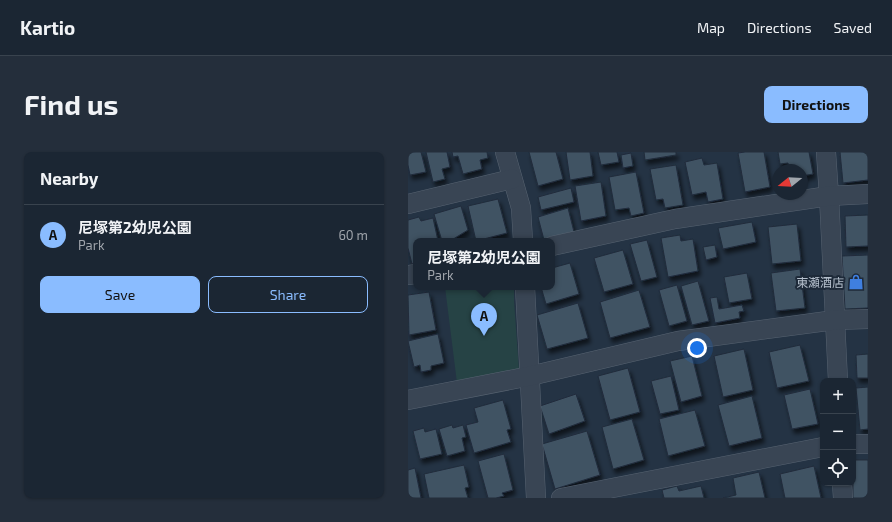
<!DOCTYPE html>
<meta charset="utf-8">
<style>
body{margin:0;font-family:"Exo 2","Noto Sans JP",sans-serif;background:#242e3b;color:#f1f3f6}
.controls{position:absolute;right:12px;bottom:12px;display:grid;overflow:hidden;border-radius:8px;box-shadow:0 1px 3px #0004}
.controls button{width:36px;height:36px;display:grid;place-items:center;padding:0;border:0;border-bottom:1px solid #39434e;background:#1b2633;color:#f1f3f6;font:20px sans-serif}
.compass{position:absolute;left:364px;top:12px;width:36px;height:36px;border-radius:50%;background:#1b2633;box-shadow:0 1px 3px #0004;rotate:252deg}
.you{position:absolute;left:289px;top:196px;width:14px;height:14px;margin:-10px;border:3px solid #fff;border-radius:50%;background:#1a73e8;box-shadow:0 0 0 6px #1a73e833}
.badge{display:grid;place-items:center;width:26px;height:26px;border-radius:50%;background:#8abcff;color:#111;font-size:13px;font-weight:700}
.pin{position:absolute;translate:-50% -33px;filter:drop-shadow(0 1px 2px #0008)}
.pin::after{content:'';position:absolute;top:21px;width:14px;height:12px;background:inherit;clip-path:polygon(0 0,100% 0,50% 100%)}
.popup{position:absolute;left:5px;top:86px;width:142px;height:52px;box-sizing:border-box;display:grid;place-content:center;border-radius:8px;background:#1b2633;filter:drop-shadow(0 1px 3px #0005);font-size:13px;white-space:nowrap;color:#a0a5ac}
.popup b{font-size:15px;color:#f1f3f6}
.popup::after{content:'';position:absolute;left:50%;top:100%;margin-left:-8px;border:8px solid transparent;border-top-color:#1b2633}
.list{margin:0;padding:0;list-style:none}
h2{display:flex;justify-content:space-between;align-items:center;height:52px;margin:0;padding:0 16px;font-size:17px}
h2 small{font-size:13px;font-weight:400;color:#a0a5ac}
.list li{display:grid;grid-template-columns:26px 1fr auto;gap:12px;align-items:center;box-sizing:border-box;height:60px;padding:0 16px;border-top:1px solid #39434e}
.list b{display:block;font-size:15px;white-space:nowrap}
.list p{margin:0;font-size:13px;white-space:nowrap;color:#a0a5ac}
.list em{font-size:13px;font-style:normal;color:#a0a5ac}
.actions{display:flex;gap:8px;padding:12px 16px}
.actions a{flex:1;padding:9px 0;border:1px solid #8abcff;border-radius:8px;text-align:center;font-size:14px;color:#8abcff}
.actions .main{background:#8abcff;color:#111}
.icon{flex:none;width:22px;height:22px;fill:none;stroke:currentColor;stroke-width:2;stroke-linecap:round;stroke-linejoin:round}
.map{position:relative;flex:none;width:460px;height:346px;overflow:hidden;border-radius:8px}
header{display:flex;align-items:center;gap:24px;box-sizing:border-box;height:56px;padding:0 20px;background:#1b2633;border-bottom:1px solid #39434e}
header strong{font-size:19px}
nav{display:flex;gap:22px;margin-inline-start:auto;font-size:14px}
.intro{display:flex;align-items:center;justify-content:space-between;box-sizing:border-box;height:96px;padding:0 24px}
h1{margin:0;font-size:28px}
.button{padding:10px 18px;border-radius:8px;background:#8abcff;color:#111;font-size:14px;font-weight:700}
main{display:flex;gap:24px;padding:0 24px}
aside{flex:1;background:#1b2633;border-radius:8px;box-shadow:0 1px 3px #0004}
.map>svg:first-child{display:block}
</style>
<header>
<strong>Kartio</strong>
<nav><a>Map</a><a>Directions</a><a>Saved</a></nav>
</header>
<div class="intro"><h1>Find us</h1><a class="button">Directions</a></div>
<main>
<aside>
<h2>Nearby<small></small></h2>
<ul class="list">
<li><span class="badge">A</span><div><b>尼塚第2幼児公園</b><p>Park</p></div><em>60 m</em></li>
</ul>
<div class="actions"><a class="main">Save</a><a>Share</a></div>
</aside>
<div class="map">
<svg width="460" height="346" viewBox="0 0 460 346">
<defs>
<filter id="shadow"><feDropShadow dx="2.5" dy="4.5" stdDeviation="2" flood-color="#0009"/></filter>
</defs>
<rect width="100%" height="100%" fill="#243344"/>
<!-- green -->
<polygon fill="#264345" points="37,135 106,135 106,149 111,218 49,231"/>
<!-- building -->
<g fill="#405264" stroke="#202c3b" filter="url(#shadow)">
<polygon points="0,0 13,0 18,20 2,23 0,13"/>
<polygon points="18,0 39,0 42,15 34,17 37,27 25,30"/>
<polygon points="44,0 79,0 80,6 72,8 74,17 55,22 50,4 45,5"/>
<polygon points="121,0 148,0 155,27 130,34"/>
<polygon points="158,0 182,0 185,24 162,28"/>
<polygon points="190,0 209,0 211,10 193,13"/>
<polygon points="236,0 268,0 268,3 237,8"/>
<polygon points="337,0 356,0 362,35 337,40 330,1"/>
<polygon points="370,0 401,0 405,22 394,24 394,18 381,18 380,11 372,12"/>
<polygon points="432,0 460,0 460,28 435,31"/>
<polygon points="223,1 225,14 215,16 213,3"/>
<polygon points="294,6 296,13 309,11 315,47 300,50 298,40 284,43 277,10"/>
<polygon points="268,13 275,53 257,56 255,47 248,48 242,17"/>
<polygon points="228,20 236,61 223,64 221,56 207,58 201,25"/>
<polygon points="193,30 198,64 173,69 167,34"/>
<polygon points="163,36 166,50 133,58 130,45"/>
<polygon points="90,47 99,81 68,89 60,54"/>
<polygon points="53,54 60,78 42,89 34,89 26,62"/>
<polygon points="160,56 166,80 136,88 130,65"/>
<polygon points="460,63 460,94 438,95 437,64"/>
<polygon points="11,65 13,69 25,66 30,89 8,89 8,111 4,112 0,96 0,68"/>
<polygon points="344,70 348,90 315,97 310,76"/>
<polygon points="389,72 393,109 364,112 360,75"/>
<polygon points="272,83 273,89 285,87 290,119 260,125 253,86"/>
<polygon points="239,88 249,125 233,129 222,92"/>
<polygon points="307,93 309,105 298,108 295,95"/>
<polygon points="215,98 225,132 196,140 186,106"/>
<polygon points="460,103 460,156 437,157 434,104"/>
<polygon points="162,111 171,142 138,152 133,135 144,135 144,116"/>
<polygon points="392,117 397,156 368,159 363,121"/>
<polygon points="339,121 344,147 321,151 316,125"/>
<polygon points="290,129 301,169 284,173 273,134"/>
<polygon points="269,133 279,169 261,174 251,138"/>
<polygon points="231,138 242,175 202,186 192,150"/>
<polygon points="21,140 28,178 1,183 0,143"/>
<polygon points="309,145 311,157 334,153 336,159 331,160 332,166 307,171 302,146"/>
<polygon points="170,151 180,186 139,197 129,163"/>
<polygon points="30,182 36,211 23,214 23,218 13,220 12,213 6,215 0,189"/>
<polygon points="392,193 401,229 369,236 361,200"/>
<polygon points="336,197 345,238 315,245 306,204"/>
<polygon points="460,202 460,226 449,226 448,203"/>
<polygon points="284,204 294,244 273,250 262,209"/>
<polygon points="220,216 232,260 202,268 190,224"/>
<polygon points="263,224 271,258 252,262 243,229"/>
<polygon points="460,235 460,277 452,278 448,236"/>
<polygon points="402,237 410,272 384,277 376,243"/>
<polygon points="168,242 177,269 141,282 132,254"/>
<polygon points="344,244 354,286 321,294 310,253"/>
<polygon points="95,248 103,277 99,278 103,290 66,301 58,273 70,270 66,256"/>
<polygon points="287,258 297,294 260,304 251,267"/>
<polygon points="224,267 236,308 205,317 194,275"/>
<polygon points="44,273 45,276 55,273 58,285 54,286 57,299 39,304 31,277"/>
<polygon points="16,276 17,280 28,277 34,302 12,307 5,279"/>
<polygon points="179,279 192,323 147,337 134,292"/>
<polygon points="96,302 105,338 94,341 96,344 88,346 80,346 70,309"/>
<rect x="445" y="308" width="15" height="38"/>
<polygon points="56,313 61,335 57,336 60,346 21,346 16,322"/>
<polygon points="406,314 413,346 377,346 372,322"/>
<polygon points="7,316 13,346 0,346 0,318"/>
<polygon points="351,320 357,346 315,346 328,343 325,326"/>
<polygon points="269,334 271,339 293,334 296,346 256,346 254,338"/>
</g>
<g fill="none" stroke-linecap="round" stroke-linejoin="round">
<!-- street casing -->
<g stroke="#576371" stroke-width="20">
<g id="street">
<polyline points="97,0 113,56 115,89"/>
<polyline points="418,0 421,44 430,229"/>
<polyline points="0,52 104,27"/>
<polyline points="144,94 267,67 421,44 460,42"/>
<polyline points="0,123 8,122"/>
<polyline points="117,135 128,346"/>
<polyline points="0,248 122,224 270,189 427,168 460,167"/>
<polyline points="445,292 460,292"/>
<polyline points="434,331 435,346"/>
<polyline points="153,346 415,295"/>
</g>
</g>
<!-- street -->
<use href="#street" stroke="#394554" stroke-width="19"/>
</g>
<!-- icons -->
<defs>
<g id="shop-bare" transform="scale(1.2)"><path d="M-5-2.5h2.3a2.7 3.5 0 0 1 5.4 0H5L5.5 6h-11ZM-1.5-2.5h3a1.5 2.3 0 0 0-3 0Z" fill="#3f7fe0" stroke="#1e2a39" stroke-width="2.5" paint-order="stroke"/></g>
</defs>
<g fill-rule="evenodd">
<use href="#shop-bare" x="448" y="130"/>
</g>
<g text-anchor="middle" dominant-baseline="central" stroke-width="4" stroke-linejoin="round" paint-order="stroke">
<!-- poi labels -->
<g font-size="12" fill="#b6c0cd" stroke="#1e2a39" text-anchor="end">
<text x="436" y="130">東瀬酒店</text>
</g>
</g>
</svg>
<div class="controls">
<button>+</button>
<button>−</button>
<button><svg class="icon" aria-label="locate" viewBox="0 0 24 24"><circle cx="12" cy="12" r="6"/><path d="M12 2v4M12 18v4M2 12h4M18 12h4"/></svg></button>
</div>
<svg class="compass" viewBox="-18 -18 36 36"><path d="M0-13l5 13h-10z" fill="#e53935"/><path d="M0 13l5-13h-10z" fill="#a0a5ac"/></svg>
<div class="you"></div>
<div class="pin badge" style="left:76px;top:184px">A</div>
<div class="popup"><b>尼塚第2幼児公園</b>Park</div>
</div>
</main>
